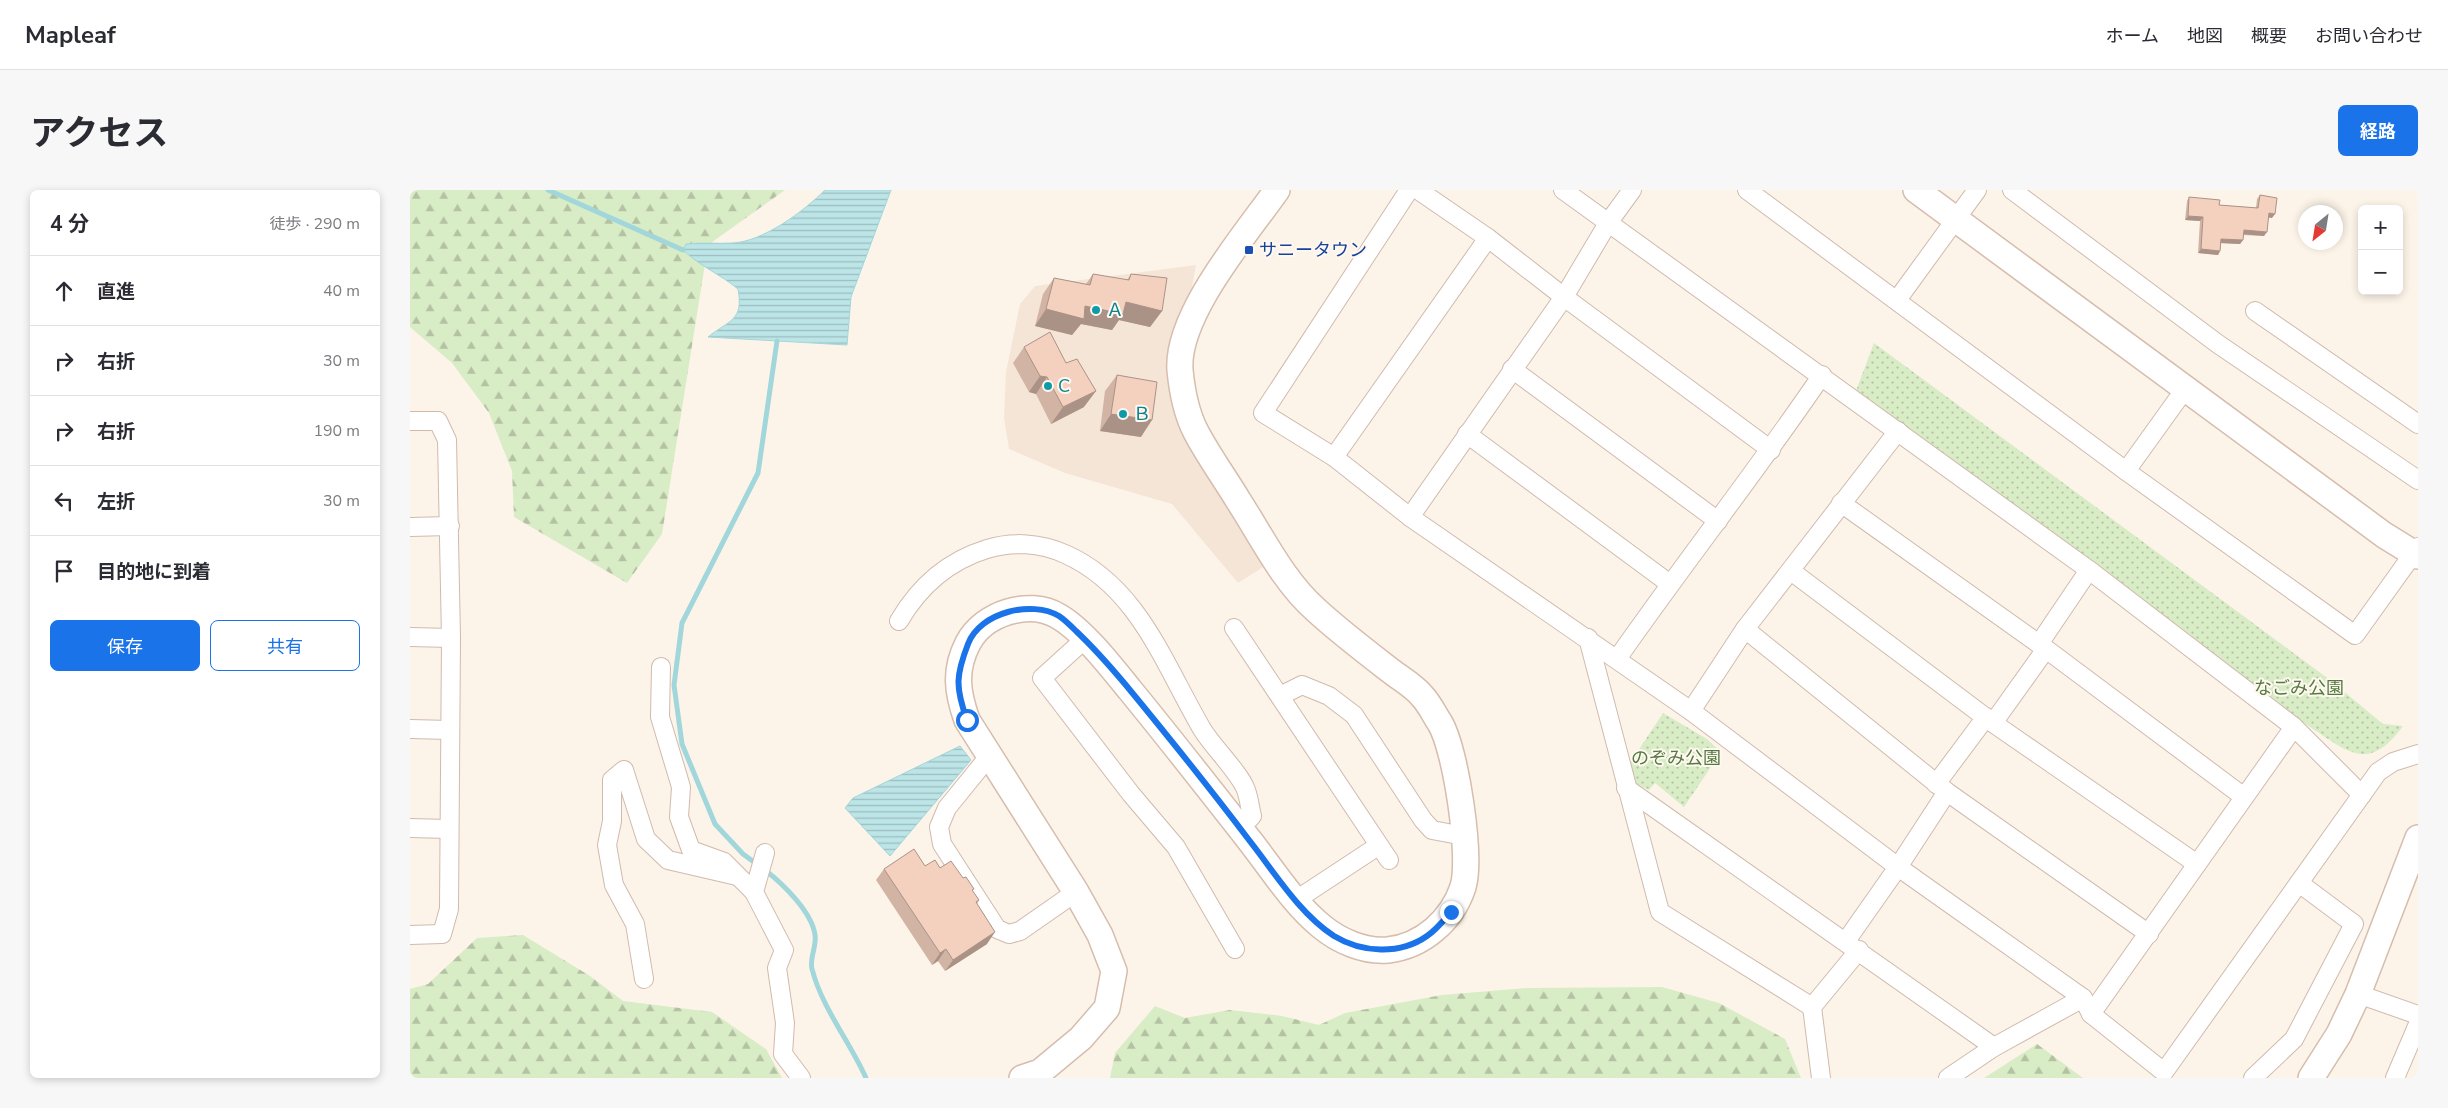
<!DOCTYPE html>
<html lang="ja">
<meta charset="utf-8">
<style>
body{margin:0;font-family:"Nunito Sans","Noto Sans JP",sans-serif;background:#f7f7f7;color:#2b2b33}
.controls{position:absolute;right:15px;top:15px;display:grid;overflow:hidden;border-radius:8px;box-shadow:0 2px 8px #0003}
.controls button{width:45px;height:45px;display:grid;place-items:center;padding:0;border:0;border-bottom:1px solid #e1e1e2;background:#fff;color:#2b2b33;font:25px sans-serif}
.compass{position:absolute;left:1888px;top:15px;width:45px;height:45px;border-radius:50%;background:#fff;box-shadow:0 2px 8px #0003;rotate:210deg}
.stop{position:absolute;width:15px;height:15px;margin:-11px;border:4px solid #1a73e8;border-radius:50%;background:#fff}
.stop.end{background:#1a73e8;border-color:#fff;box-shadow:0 1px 5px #0008}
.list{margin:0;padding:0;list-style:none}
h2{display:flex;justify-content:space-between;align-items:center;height:65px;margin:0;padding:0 20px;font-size:21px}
h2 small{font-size:16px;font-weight:400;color:#7c7c81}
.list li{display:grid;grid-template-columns:32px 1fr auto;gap:15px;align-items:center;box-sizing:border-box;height:70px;padding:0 20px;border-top:1px solid #e1e1e2}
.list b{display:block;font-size:19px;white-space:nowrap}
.list em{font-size:16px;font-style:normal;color:#7c7c81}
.actions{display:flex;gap:10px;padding:15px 20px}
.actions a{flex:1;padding:11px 0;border:1px solid #1a73e8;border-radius:8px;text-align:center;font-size:18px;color:#1a73e8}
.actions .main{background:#1a73e8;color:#fff}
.icon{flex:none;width:28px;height:28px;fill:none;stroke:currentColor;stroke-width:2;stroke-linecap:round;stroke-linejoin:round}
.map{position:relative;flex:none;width:2008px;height:888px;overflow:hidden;border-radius:8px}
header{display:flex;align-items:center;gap:30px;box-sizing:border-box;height:70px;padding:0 25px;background:#fff;border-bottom:1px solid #e1e1e2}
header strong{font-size:24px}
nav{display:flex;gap:28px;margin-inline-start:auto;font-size:18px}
.intro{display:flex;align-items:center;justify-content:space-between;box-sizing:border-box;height:120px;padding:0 30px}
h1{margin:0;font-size:35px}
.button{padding:12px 22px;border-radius:8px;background:#1a73e8;color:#fff;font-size:18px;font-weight:700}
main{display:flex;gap:30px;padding:0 30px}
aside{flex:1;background:#fff;border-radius:8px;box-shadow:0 2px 8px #0003}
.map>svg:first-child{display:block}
</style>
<header>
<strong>Mapleaf</strong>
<nav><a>ホーム</a><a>地図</a><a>概要</a><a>お問い合わせ</a></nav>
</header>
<div class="intro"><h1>アクセス</h1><a class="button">経路</a></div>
<main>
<aside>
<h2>4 分<small>徒歩 · 290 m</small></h2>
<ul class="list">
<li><svg class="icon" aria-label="ahead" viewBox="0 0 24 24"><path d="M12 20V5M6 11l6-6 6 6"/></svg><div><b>直進</b></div><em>40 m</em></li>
<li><svg class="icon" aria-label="right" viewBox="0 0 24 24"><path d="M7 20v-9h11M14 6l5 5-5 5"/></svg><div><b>右折</b></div><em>30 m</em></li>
<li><svg class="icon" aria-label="right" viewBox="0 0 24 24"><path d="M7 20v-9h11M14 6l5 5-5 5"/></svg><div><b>右折</b></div><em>190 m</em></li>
<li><svg class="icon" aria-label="left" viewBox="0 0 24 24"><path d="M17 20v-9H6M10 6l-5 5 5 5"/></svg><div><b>左折</b></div><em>30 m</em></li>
<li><svg class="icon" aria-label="arrive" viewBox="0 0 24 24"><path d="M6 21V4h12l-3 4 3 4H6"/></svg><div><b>目的地に到着</b></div></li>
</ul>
<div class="actions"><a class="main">保存</a><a>共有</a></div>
</aside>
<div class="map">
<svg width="2008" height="888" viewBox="0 0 2008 888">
<defs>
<pattern id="grass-dots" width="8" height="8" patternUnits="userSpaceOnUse" patternTransform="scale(1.25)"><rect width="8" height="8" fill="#d8ecc6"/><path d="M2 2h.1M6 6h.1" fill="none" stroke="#b4c2a3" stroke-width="1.8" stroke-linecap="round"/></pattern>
<pattern id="forest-firs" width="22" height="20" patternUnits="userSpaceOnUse" patternTransform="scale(1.25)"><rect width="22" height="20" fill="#d8ecc6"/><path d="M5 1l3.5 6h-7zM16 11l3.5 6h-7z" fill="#b4c2a3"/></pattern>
<pattern id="water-rules" width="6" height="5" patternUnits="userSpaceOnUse" patternTransform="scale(1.25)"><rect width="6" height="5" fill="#bce5e8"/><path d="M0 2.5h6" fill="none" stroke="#9ebcbe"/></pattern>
</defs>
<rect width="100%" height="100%" fill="#fdf4e9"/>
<!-- residential -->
<polygon fill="#f5e5d7" points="786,75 780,108 761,179 858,374 828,393 762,314 655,283 599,259 594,228 596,182 610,114 625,96"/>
<!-- grass -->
<g fill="url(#grass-dots)">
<path d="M1464,153l456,337 53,44 20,2c-35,49 -57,24 -96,-1l-451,-334z"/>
<polygon points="1253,523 1297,549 1311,562 1274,617 1245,593 1239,600 1225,593 1216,574 1226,564"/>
</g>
<!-- forest -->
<g fill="url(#forest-firs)">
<polygon points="0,0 375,0 298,55 252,344 217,393 104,327 102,281 79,223 42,173 0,137"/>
<polygon points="113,745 180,786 213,811 302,822 356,859 372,888 0,888 0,799 18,794 67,748"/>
<polygon points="1252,797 1309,813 1375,849 1391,888 700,888 705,863 745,816 775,828 820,820 872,826 909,835 935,823 1032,805 1117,798"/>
<polygon points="1627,854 1673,888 1574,888"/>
</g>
<!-- water -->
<g fill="url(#water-rules)" stroke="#a1d6db">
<path d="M415,0h66l-40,107 -4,48 -139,-8c21,-17 36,-16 30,-48 -17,-14 -38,-23 -55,-39l3,-6c16,-2 31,0 46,-1 31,-1 72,-32 93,-53z"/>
<polygon points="550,556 561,570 480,666 435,618 443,608"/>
</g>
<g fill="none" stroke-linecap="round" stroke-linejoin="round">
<!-- stream -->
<g stroke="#a1d6db" stroke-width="5">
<polyline points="138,0 273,60"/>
<polyline points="348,675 333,664 305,634 272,554 264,495 272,433 348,283 367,151"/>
<path d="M355,680c18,14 47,42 50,65 2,11 -6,24 -3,34 10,39 38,73 54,109"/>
</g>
<!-- street casing -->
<g stroke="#d0baad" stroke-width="20">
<g id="street">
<polyline points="999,0 853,223 924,267 1000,327 1281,521 1488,677 1673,808 1681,824 1754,882 1968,582 1983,572 2008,564"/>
<polyline points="1008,0 1078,48 1154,107 1361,260"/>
<polyline points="1153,0 1679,380 1884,537 1952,605"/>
<polyline points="1337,0 1716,281 1945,445 2008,357"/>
<polyline points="1602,0 1808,154 2008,290"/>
<polyline points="1487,110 1567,0"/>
<polyline points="1845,121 2008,234"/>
<polyline points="1102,179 1308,331"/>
<polyline points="0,231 28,231 37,250 41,448 39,719 32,744 0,745"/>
<polyline points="1057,244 1260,394"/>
<polyline points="924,267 1078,48"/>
<polyline points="1716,281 1775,199"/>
<polyline points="1431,313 1636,459 1834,607"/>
<polyline points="1000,327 1154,107 1198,33 1222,0"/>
<polyline points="0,337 40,336"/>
<polyline points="1381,381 1583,533 1787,674"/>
<path d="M489,431c21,-36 49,-60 88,-72 25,-8 54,-6 78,5 73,32 99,110 137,175 10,17 38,44 44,61 3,8 4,18 6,26l-12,13"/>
<polyline points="824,438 979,670"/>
<polyline points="1335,439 1537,602 1739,744"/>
<polyline points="0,447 41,448"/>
<polyline points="1178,448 1250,722 1402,817"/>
<polyline points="675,449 632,488 721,604 766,657 825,759"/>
<polyline points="1629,454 1679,380"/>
<path d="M1207,469c67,-96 139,-187 205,-284"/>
<polyline points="251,477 250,527 271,597 269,627 281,660 314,672 344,702"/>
<polyline points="870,506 892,495 919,506 944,525 1013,630 1022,640 1054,646"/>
<polyline points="1281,521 1335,439 1488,241"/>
<polyline points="1583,533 1636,459"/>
<polyline points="0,539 40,540"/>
<polyline points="580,565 537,618 529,637 532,654 587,739 599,744 610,741 666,702"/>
<polyline points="1526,594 1576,527"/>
<polyline points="1216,598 1584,857"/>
<polyline points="0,638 38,639"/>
<polyline points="355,663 344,702 374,760 367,778 375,833 373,864 391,888"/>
<polyline points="886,710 968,656"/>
<polyline points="1436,751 1488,677 1537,602"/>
<polyline points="234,789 225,734 204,695 197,655 202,631 202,590 214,580 236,649 258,670 327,686"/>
<polyline points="1948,804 2008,825"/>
<polyline points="1681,824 1884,537"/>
<polyline points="1411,888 1402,817 1449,760"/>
<polyline points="1538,888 1584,857 1673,808"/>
<polyline points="1843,888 1884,849 1944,734 1889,693"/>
<polyline points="1985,888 2008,834"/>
</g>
</g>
<!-- secondary casing -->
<g stroke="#d6bdad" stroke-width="28">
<g id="secondary">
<polyline points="1506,0 1974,345 2008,366"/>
<path d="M612,888l18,-6 41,-34 26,-30 7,-37 -14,-36 -24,-43 -109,-172c-10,-28 -13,-50 1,-77 16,-30 61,-44 90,-27 25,14 54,52 72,74 41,50 80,100 120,151 22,28 43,62 71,85 18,15 43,26 67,24 35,-4 64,-30 75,-63 9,-30 -7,-137 -23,-164 -6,-9 -11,-20 -18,-27 -8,-10 -21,-17 -31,-25 -26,-20 -51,-39 -75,-61 -33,-29 -54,-73 -78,-110 -14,-23 -30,-45 -42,-68 -10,-19 -14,-41 -16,-62 -4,-55 66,-136 97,-180"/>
<polyline points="1901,888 1929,844 1948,804 2008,648"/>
</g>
</g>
<!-- street -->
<use href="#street" stroke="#fff" stroke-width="18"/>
<!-- secondary -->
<use href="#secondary" stroke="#fff" stroke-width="25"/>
</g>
<!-- wall -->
<g fill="#d2b4a4">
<polygon points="1850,5 1862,28 1858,27 1854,46 1833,45 1833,50 1830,54 1811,53 1810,61 1808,65 1788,63 1790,31 1775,30 1777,11 1779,7 1809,15 1846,18 1847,9"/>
<polygon points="683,84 717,90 721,84 752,121 740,137 709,130 702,140 671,134 662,145 625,136 633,104 644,88 676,94"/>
<polygon points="614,157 674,217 641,234 626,204 619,202 603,173"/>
<polygon points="707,185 731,247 690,241 695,201"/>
<polygon points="515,676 530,678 553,688 569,710 567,714 577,754 535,781 528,771 522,775 466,690 474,679"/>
</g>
<!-- shaded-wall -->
<g fill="#ab9286">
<polygon points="1859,23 1865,24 1862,28 1856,27"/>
<polygon points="1778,26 1793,27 1790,31 1775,30"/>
<polygon points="1834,40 1857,42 1854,46 1831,44"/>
<polygon points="1811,49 1833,50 1830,54 1809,53"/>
<polygon points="1791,59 1810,61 1808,65 1788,63"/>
<polygon points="716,112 752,121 740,137 709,130 702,140 671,134 662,145 625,136 636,119"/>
<polygon points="630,186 637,187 626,204 619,202"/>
<polygon points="686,201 674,217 641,234 653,217"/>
<polygon points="701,224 742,230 731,247 690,241"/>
<polygon points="585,742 577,754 535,781 543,770"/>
<polygon points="536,759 528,771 522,775 530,763"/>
</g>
<!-- building -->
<g fill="#f4d1bf" stroke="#ab9286">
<polygon points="1850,5 1867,8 1865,24 1859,23 1857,42 1834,40 1833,50 1811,49 1810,61 1791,59 1793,27 1778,26 1779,7 1810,10 1809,15 1848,18"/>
<polygon points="683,84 719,90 721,84 757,88 752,121 716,112 713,124 675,116 674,129 636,119 644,88 680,95"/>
<polygon points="640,142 656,173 667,169 686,201 653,217 637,187 630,186 614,157"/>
<polygon points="707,185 747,192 742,230 701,224"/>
<polygon points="504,659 515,676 525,670 530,678 541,671 553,688 556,687 564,699 562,700 569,710 566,712 585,742 543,770 536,759 530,763 474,679"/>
</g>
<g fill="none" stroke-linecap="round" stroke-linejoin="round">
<!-- route -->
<path stroke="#1a73e8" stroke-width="6" d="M557,530c-12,-33 -11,-45 1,-76 12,-32 64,-44 91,-28 6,4 12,10 17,15 18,17 33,34 49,53 42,51 84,103 124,156 26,33 50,73 85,96 28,17 66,19 93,0 9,-6 17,-16 24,-24"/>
</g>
<!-- markers -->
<rect fill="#1a4fb4" stroke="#fff8f0" stroke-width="2" x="834" y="55" width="10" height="10" rx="2.5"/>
<g fill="#0f9aa8" stroke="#fff8f0" stroke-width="2">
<circle cx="686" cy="120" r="5"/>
<circle cx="638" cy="196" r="5"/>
<circle cx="713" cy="224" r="5"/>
</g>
<g text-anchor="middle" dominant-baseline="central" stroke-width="4" stroke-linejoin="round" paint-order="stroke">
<!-- transit labels -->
<g font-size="18" fill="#164399" stroke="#fff8f0" text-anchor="start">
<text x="849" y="60">サニータウン</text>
</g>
<!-- culture labels -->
<g font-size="18" fill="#0d838f" stroke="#fff8f0" text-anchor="start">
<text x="696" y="120">Ａ</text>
<text x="648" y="196">C</text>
<text x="723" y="224">Ｂ</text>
</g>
<!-- park labels -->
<g font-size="18" fill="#547a3f" stroke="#fff8f0">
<text x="1889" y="498">なごみ公園</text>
<text x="1266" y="568">のぞみ公園</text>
</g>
</g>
</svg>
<div class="controls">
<button>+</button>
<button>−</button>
</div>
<svg class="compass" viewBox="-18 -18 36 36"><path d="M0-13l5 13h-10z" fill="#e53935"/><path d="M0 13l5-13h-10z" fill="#7c7c81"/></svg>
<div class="stop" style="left:557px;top:530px"></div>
<div class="stop end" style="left:1041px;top:722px"></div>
</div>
</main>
